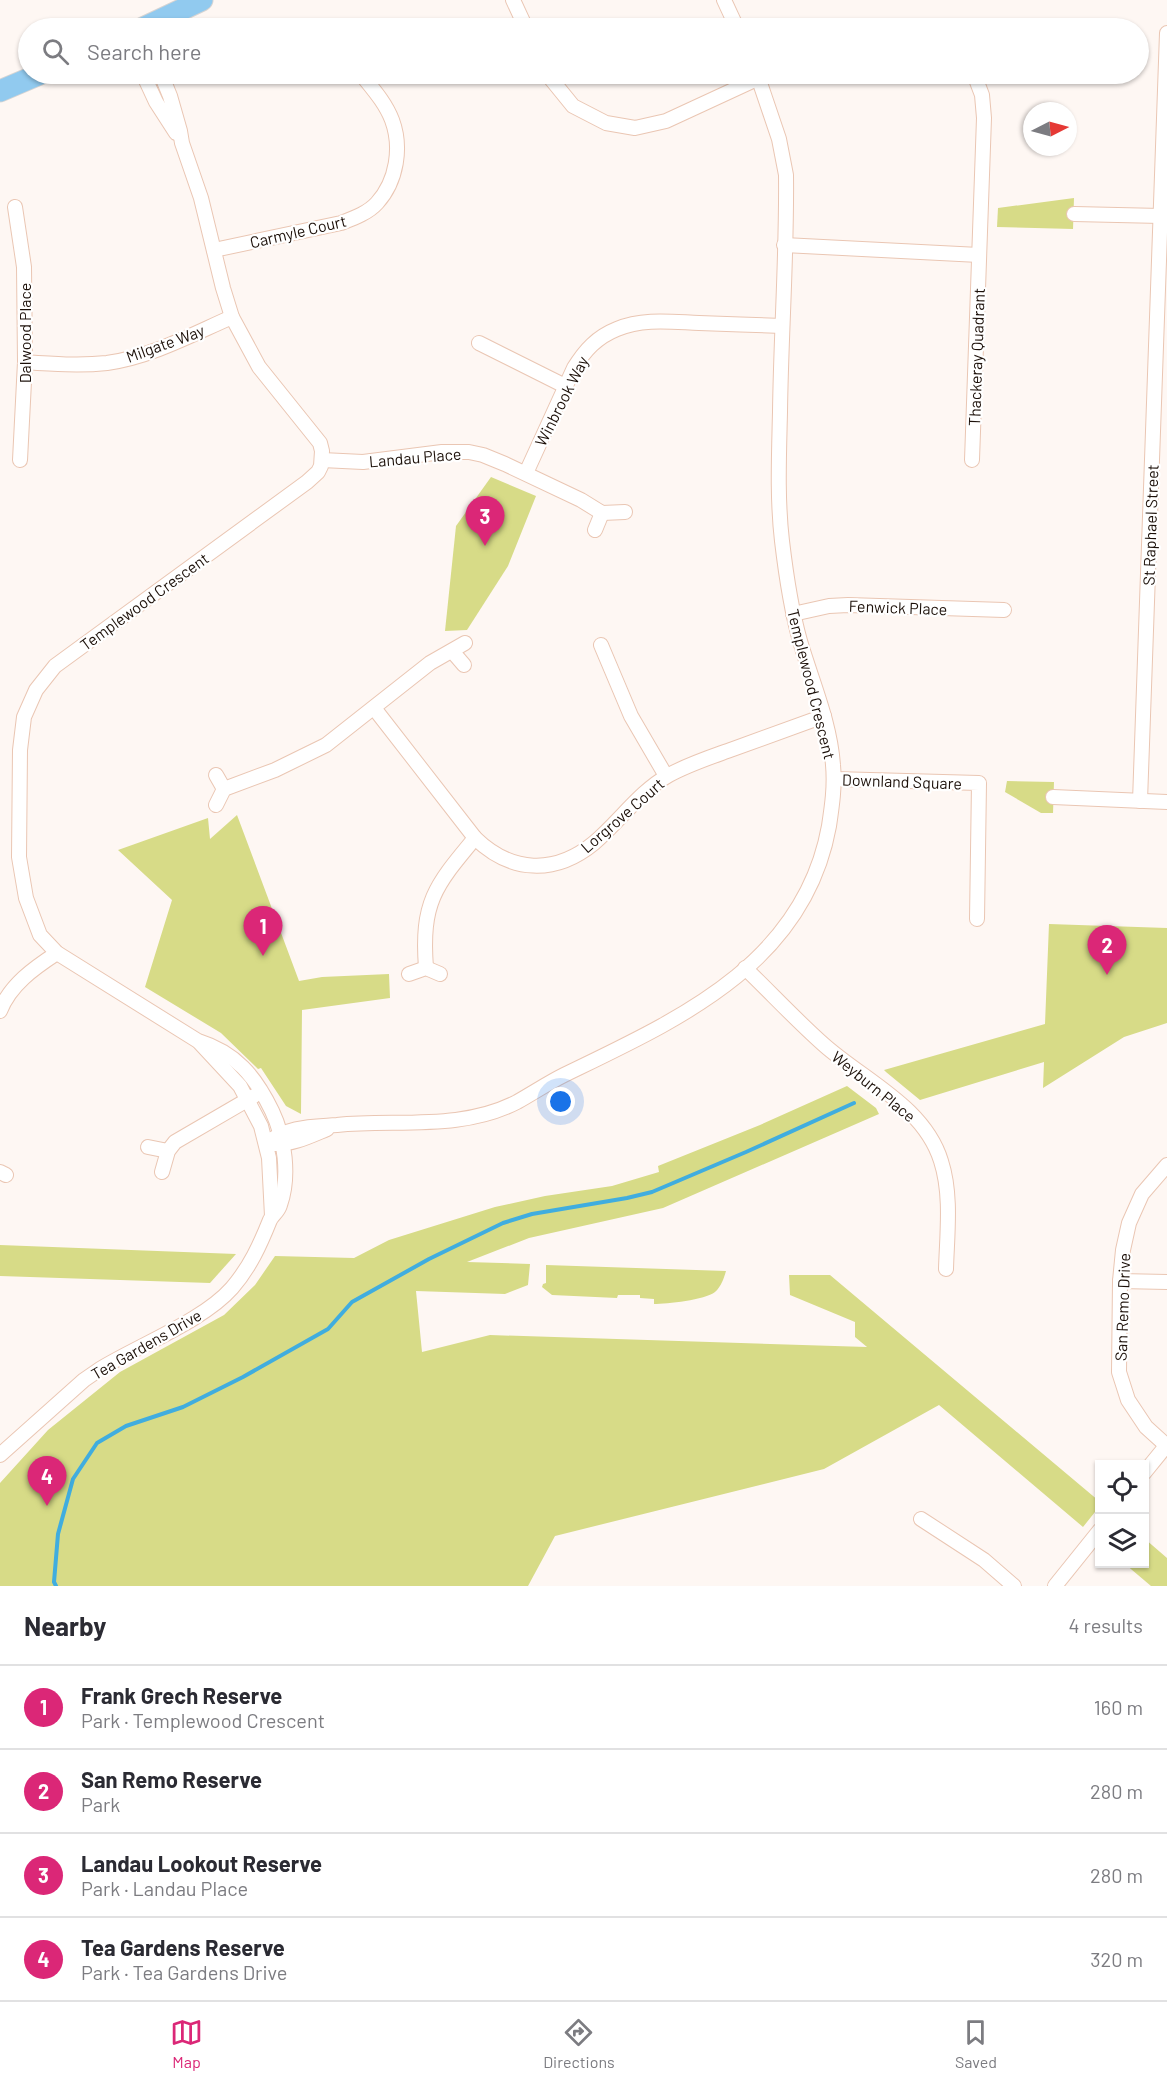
<!DOCTYPE html>
<meta charset="utf-8">
<style>
body{margin:0;font-family:Barlow,sans-serif;background:#f2f2f3;color:#2b2b33}
.controls{position:absolute;right:18px;bottom:18px;display:grid;overflow:hidden;border-radius:0px;box-shadow:0 2px 4px #0004}
.controls button{width:54px;height:54px;display:grid;place-items:center;padding:0;border:0;border-bottom:2px solid #e1e1e2;background:#fff;color:#2b2b33;font:30px sans-serif}
.compass{position:absolute;left:1023px;top:102px;width:54px;height:54px;border-radius:50%;background:#fff;box-shadow:0 2px 4px #0004;rotate:84deg}
.you{position:absolute;left:561px;top:1102px;width:21px;height:21px;margin:-15px;border:4px solid #fff;border-radius:50%;background:#1a73e8;box-shadow:0 0 0 9px #1a73e833}
.badge{display:grid;place-items:center;width:39px;height:39px;border-radius:50%;background:#db2777;color:#fff;font-size:20px;font-weight:700}
.pin{position:absolute;translate:-50% -50px;filter:drop-shadow(0 2px 3px #0008)}
.pin::after{content:'';position:absolute;top:32px;width:21px;height:18px;background:inherit;clip-path:polygon(0 0,100% 0,50% 100%)}
.list{margin:0;padding:0;list-style:none}
h2{display:flex;justify-content:space-between;align-items:center;height:78px;margin:0;padding:0 24px;font-size:26px}
h2 small{font-size:20px;font-weight:400;color:#7c7c81}
.list li{display:grid;grid-template-columns:39px 1fr auto;gap:18px;align-items:center;box-sizing:border-box;height:84px;padding:0 24px;border-top:2px solid #e1e1e2}
.list b{display:block;font-size:22px;white-space:nowrap}
.list p{margin:0;font-size:20px;white-space:nowrap;color:#7c7c81}
.list em{font-size:20px;font-style:normal;color:#7c7c81}
.icon{flex:none;width:33px;height:33px;fill:none;stroke:currentColor;stroke-width:2;stroke-linecap:round;stroke-linejoin:round}
.map{position:relative;flex:none;width:1167px;height:1586px;overflow:hidden}
.search{position:absolute;background:#fff;box-shadow:0 2px 4px #0004;left:18px;right:18px;top:18px;height:66px;display:flex;align-items:center;gap:15px;box-sizing:border-box;padding:0 21px;border-radius:33px;color:#7c7c81;font-size:22px}
.sheet{height:414px;background:#fff}
nav{display:flex;justify-content:space-around;align-items:center;box-sizing:border-box;height:84px;border-top:2px solid #e1e1e2;background:#fff;font-size:16px;color:#7c7c81}
nav a{display:grid;justify-items:center;gap:3px}
nav .on{color:#db2777}
.map>svg:first-child{display:block}
</style>
<div class="map">
<svg width="1167" height="1586" viewBox="0 0 1167 1586">
<rect width="100%" height="100%" fill="#fef7f3"/>
<!-- green -->
<g fill="#d7db87">
<polygon points="1074,198 1073,229 997,227 998,208"/>
<polygon points="491,477 536,496 508,566 467,630 445,631 456,526"/>
<polygon points="1007,781 1054,782 1053,813 1041,813 1005,792"/>
<polygon points="237,815 299,981 322,977 389,974 390,998 302,1010 301,1114 286,1106 261,1068 258,1069 221,1033 145,987 172,900 118,850 208,818 210,839"/>
<polygon points="1049,924 1167,928 1167,1023 1124,1037 1043,1088 1044,1062 920,1100 886,1072 884,1070 1045,1024"/>
<polygon points="847,1086 876,1108 879,1114 663,1208 529,1238 467,1262 530,1264 528,1285 505,1294 416,1291 422,1352 490,1335 867,1347 855,1337 855,1322 790,1295 789,1275 830,1275 1099,1501 1099,1507 1083,1527 939,1405 824,1469 555,1536 528,1586 0,1586 0,1483 48,1430 120,1372 224,1315 255,1285 275,1256 354,1258 389,1240 495,1207 545,1196 612,1186 659,1172 658,1166 760,1125"/>
<polygon points="0,1245 236,1254 210,1283 0,1276"/>
<path d="M546,1265l180,6c-2,7 -5,16 -11,21 -10,8 -48,12 -61,12v-5l-14,-1v-3h-22l-1,3 -65,-3 -10,-8 1,-3 3,-1z"/>
<polygon points="1145,1539 1167,1558 1167,1586 1151,1586 1125,1564 1144,1564"/>
</g>
<g fill="none" stroke-linecap="round" stroke-linejoin="round">
<!-- stream -->
<polyline stroke="#40addf" stroke-width="4" points="56,1586 54,1582 58,1534 73,1479 97,1443 126,1426 183,1407 243,1377 328,1329 352,1302 429,1259 503,1223 532,1214 627,1198 652,1192 746,1152 854,1103"/>
<!-- minor casing -->
<g stroke="#eac6b3" stroke-width="16">
<g id="minor">
<polyline points="513,0 526,28"/>
<polyline points="724,0 737,28"/>
<polyline points="143,74 156,102 176,133"/>
<polyline points="547,74 573,106 606,123 635,128 666,121 759,78"/>
<polyline points="15,207 24,267 25,362 20,460"/>
<polyline points="1074,214 1161,216 1167,214"/>
<polyline points="784,245 979,255"/>
<path d="M214,250l127,-27c13,-5 27,-10 36,-20 20,-22 25,-56 15,-83 -7,-18 -20,-32 -31,-46"/>
<polyline points="479,343 565,386"/>
<path d="M25,362c27,2 55,4 82,1 44,-6 86,-29 125,-46"/>
<polyline points="322,460 363,462 442,452 469,452 483,455 505,464 581,500 602,513 625,512"/>
<polyline points="972,460 984,118 982,95 974,74"/>
<path d="M526,473l48,-105c11,-18 23,-31 43,-39 26,-11 55,-7 82,-6 28,1 55,2 83,3"/>
<polyline points="595,530 602,513"/>
<polyline points="793,614 829,606 848,605 1004,610"/>
<polyline points="601,645 631,716 666,776"/>
<polyline points="452,651 464,665"/>
<path d="M374,708l101,130c36,35 80,37 119,5 26,-22 45,-51 75,-68 20,-11 42,-18 64,-26 30,-11 60,-22 91,-33"/>
<polyline points="216,775 224,789"/>
<polyline points="834,779 979,783 977,919"/>
<polyline points="1053,797 1167,802"/>
<polyline points="1140,801 1167,33"/>
<polyline points="216,805 224,789 275,770 326,745 430,663 465,643"/>
<path d="M426,968c-5,-66 9,-82 49,-130"/>
<path d="M745,968c26,25 51,52 78,76 40,36 101,62 118,117 11,34 6,73 5,108"/>
<polyline points="409,974 426,968 440,974"/>
<path d="M0,1011c10,-26 34,-43 57,-58"/>
<polyline points="200,1043 240,1086 261,1126 269,1158 272,1216"/>
<path d="M266,1143c24,-17 43,-16 71,-18 59,-6 124,6 180,-23 16,-9 31,-19 47,-27 113,-55 240,-110 265,-249 3,-20 6,-40 4,-61 -3,-43 -21,-83 -33,-124 -9,-32 -14,-66 -18,-100 -5,-43 -3,-86 -2,-129 1,-79 7,-158 6,-237l-7,-36 -22,-65"/>
<path d="M274,1144c18,1 36,-8 53,-15"/>
<polyline points="148,1147 168,1151"/>
<polyline points="1167,1165 1142,1194 1129,1223 1123,1250 1120,1281 1119,1372 1128,1400 1146,1427 1167,1446"/>
<polyline points="0,1172 6,1175"/>
<polyline points="162,1172 168,1151 175,1142 254,1096"/>
<polyline points="1120,1281 1167,1282"/>
<path d="M0,1455l84,-75 16,-11c39,-24 103,-48 132,-81 18,-21 28,-43 38,-68 3,-6 8,-8 10,-15 10,-28 5,-67 -8,-94 -17,-35 -36,-58 -74,-70l-141,-88 -17,-18 -14,-37 -7,-41 1,-107 4,-33 12,-27 19,-24 252,-184 11,-10 3,-6 1,-15 -2,-8 -61,-76 -27,-50 -9,-29 -22,-90 -19,-55 -2,-12 -10,-35 -9,-22"/>
<polyline points="1144,1473 1166,1446"/>
<polyline points="921,1519 984,1560 1014,1586"/>
<polyline points="1055,1586 1100,1530"/>
</g>
</g>
<!-- primary casing -->
<g stroke="#d6d4d3" stroke-width="23">
<g id="primary">
<polyline points="143,28 202,0"/>
<polyline points="0,91 40,74"/>
</g>
</g>
<!-- minor -->
<use href="#minor" stroke="#fff" stroke-width="14"/>
<!-- primary -->
<use href="#primary" stroke="#91caef" stroke-width="21"/>
</g>
<g text-anchor="middle" dominant-baseline="central" stroke-width="4.5" stroke-linejoin="round" paint-order="stroke">
<!-- street labels -->
<g font-size="16" fill="#1c1009" stroke="#fff">
<text transform="translate(298 231) rotate(-13)">Carmyle Court</text>
<text transform="translate(24 333) rotate(-90)">Dalwood Place</text>
<text transform="translate(165 343) rotate(-20)">Milgate Way</text>
<text transform="translate(976 357) rotate(-88)">Thackeray Quadrant</text>
<text transform="translate(561 401) rotate(-63)">Winbrook Way</text>
<text transform="translate(415 457) rotate(-5)">Landau Place</text>
<text transform="translate(1150 525) rotate(-88)">St Raphael Street</text>
<text transform="translate(144 601) rotate(-36)">Templewood Crescent</text>
<text transform="translate(898 607) rotate(2)">Fenwick Place</text>
<text transform="translate(812 684) rotate(76)">Templewood Crescent</text>
<text transform="translate(902 781) rotate(2)">Downland Square</text>
<text transform="translate(622 815) rotate(-41)">Lorgrove Court</text>
<text transform="translate(874 1086) rotate(39)">Weyburn Place</text>
<text transform="translate(1122 1307) rotate(-88)">San Remo Drive</text>
<text transform="translate(146 1344) rotate(-30)">Tea Gardens Drive</text>
</g>
</g>
</svg>
<div class="controls">
<button><svg class="icon" aria-label="locate" viewBox="0 0 24 24"><circle cx="12" cy="12" r="6"/><path d="M12 2v4M12 18v4M2 12h4M18 12h4"/></svg></button>
<button><svg class="icon" aria-label="layers" viewBox="0 0 24 24"><path d="M12 4l9 5-9 5-9-5zM3 14l9 5 9-5"/></svg></button>
</div>
<svg class="compass" viewBox="-18 -18 36 36"><path d="M0-13l5 13h-10z" fill="#e53935"/><path d="M0 13l5-13h-10z" fill="#7c7c81"/></svg>
<div class="you"></div>
<div class="pin badge" style="left:263px;top:956px">1</div>
<div class="pin badge" style="left:1107px;top:975px">2</div>
<div class="pin badge" style="left:485px;top:546px">3</div>
<div class="pin badge" style="left:47px;top:1506px">4</div>
<div class="search"><svg class="icon" aria-label="search" viewBox="0 0 24 24"><circle cx="10" cy="10" r="6"/><path d="M15 15l6 6"/></svg>Search here</div>
</div>
<section class="sheet">
<h2>Nearby<small>4 results</small></h2>
<ul class="list">
<li><span class="badge">1</span><div><b>Frank Grech Reserve</b><p>Park · Templewood Crescent</p></div><em>160 m</em></li>
<li><span class="badge">2</span><div><b>San Remo Reserve</b><p>Park</p></div><em>280 m</em></li>
<li><span class="badge">3</span><div><b>Landau Lookout Reserve</b><p>Park · Landau Place</p></div><em>280 m</em></li>
<li><span class="badge">4</span><div><b>Tea Gardens Reserve</b><p>Park · Tea Gardens Drive</p></div><em>320 m</em></li>
</ul>
</section>
<nav>
<a class="on"><svg class="icon" aria-label="map" viewBox="0 0 24 24"><path d="M3 6l6-2 6 2 6-2v14l-6 2-6-2-6 2zM9 4v14M15 6v14"/></svg>Map</a>
<a><svg class="icon" aria-label="directions" viewBox="0 0 24 24"><path d="M12 3l9 9-9 9-9-9zM9 14v-3h6M13 9l2 2-2 2"/></svg>Directions</a>
<a><svg class="icon" aria-label="saved" viewBox="0 0 24 24"><path d="M7 4h10v16l-5-4-5 4z"/></svg>Saved</a>
</nav>
